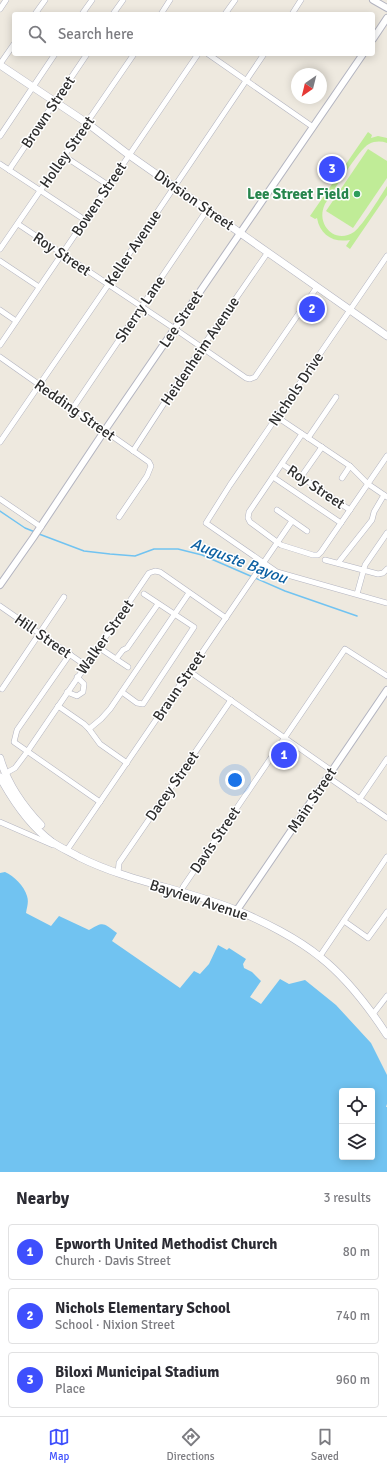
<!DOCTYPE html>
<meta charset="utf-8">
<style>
body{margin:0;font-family:Signika,sans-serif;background:#f7f7f7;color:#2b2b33}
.controls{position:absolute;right:12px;bottom:12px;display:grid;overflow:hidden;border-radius:4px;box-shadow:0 2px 10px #0003}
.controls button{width:36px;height:36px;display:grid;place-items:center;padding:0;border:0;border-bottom:1px solid #e1e1e2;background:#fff;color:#2b2b33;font:20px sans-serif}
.compass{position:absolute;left:291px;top:68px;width:36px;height:36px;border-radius:50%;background:#fff;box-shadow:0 2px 10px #0003;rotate:215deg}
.you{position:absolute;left:235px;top:780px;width:14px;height:14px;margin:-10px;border:3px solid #fff;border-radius:50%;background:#1a73e8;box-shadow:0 0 0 6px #1a73e833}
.badge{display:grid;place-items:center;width:26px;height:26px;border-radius:50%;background:#3e4ffd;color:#fff;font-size:13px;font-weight:700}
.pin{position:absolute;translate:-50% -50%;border:2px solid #fff;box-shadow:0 1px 4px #0006}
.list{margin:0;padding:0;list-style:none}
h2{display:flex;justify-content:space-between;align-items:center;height:52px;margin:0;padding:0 16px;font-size:17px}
h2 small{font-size:13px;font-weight:400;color:#7c7c81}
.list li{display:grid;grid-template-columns:26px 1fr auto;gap:12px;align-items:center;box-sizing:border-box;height:56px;margin:0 8px 8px;padding:0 8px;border:1px solid #e1e1e2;border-radius:4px}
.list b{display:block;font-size:15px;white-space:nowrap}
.list p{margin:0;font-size:13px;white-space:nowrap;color:#7c7c81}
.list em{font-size:13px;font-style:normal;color:#7c7c81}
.icon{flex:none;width:22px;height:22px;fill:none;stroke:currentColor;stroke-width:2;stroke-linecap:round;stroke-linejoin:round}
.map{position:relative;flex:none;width:387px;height:1172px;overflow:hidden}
.search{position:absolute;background:#fff;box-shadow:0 2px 10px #0003;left:12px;right:12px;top:12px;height:44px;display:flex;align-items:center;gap:10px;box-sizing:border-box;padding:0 14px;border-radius:4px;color:#7c7c81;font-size:15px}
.sheet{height:244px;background:#fff}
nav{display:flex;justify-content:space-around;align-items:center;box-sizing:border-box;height:56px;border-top:1px solid #e1e1e2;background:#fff;font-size:11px;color:#7c7c81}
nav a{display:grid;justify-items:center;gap:2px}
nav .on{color:#3e4ffd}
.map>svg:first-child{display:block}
</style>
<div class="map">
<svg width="387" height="1172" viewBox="0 0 387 1172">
<rect width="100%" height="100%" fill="#eee9df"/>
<!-- pitch -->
<g fill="#c0ec97">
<path d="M368,132l4,3 -1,3 7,-2 9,2v5c-6,-2 -12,-2 -18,1 -10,5 -36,48 -44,60 -10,20 10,41 29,28 9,-7 26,-35 33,-46v9l-37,54 -4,-3 4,-6c-17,3 -30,-5 -33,-22l-2,1 -5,-3z"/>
<polygon points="368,149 387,161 387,178 353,228 326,211"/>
</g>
<!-- water -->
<path fill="#71c3f1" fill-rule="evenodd" d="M5,872c9,4 19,14 22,24 2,6 0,11 -1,17l25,13 8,-10 30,14c15,-9 14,-7 28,3l-5,8 68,47 14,-17 6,3 9,-10 9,-19 9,5 2,-2 17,11 -3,5 1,4 8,4 9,9 -11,16 11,7 19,-25 9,5 16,-4 31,25 35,38 16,32v29l-1,3h1v65h-387v-299zM342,1091h30v66h-30z"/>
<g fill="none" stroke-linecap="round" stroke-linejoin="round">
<!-- stream -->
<g stroke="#71c3f1" stroke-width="1.5">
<polyline points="0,511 25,528 35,532"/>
<polyline points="39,534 84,551 110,554 135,556 154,549 178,549 202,555 285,591 357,616"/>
</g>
<!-- minor casing -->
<g stroke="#b3b4c0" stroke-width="6">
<g id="minor">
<polyline points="0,9 6,0"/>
<polyline points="35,14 45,0"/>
<polyline points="82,14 92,0"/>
<polyline points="113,14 123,0"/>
<polyline points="161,14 170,0"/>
<polyline points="225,14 235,0"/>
<polyline points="292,14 301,0"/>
<polyline points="208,54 313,127"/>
<polyline points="0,64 14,44"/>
<polyline points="0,136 55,54"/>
<polyline points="64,156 108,185"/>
<polyline points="0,164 85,220"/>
<polyline points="9,170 87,54"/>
<polyline points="18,224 175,329 246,378 250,379 255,377 317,287"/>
<polyline points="0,249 134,54"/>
<polyline points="387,256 230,485 206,523 277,572 387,603"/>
<polyline points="0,261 39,287"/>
<polyline points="0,310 16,321"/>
<polyline points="0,345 198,54"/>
<polyline points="0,357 149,462 151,466 147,476 119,517"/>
<polyline points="73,408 207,210"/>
<polyline points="277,417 350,466 368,484 387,497"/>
<polyline points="302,434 249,512 248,518 250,522 281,545 313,555 318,555 321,552 387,456"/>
<polyline points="308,438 336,397"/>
<polyline points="0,442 108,285 264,54"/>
<polyline points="133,451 174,388 268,252"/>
<polyline points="282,464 350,510"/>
<polyline points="273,477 341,523"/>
<polyline points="301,477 322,447"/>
<polyline points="342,478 350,466"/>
<polyline points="0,499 41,527"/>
<polyline points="277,510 307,531"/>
<polyline points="325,560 378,574 383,573 387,569"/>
<polyline points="338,563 372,520 374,512 384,495"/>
<polyline points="357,594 365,565 387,533"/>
<polyline points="0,606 85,665"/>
<polyline points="98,647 128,667"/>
<polyline points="70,654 17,730 14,742 100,802"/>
<polyline points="116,659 123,650 127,648 158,604"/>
<polyline points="189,671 332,771"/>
<polyline points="2,689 64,597"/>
<polyline points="67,692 77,696 83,692 84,684 77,677"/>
<polyline points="122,692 137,703 143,704 194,627 144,594"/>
<polyline points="58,706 84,724 89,729 100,744 127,763"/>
<polyline points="89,729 101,719 110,709 189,593"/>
<polyline points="6,773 15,768 27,752 149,573 155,571 160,572 226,618"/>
<polyline points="328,777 387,818"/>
<polyline points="359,800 387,759"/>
<polyline points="0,822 53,845"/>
<polyline points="64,849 67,850 292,521"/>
<polyline points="118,873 119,863 231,700"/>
<polyline points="180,893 183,887 345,649 387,676"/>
<polyline points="344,921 368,938 387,912"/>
<polyline points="320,956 387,857"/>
<polyline points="373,1014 387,996"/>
</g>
</g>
<!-- tertiary casing -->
<g stroke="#b3b4c0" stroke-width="8">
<g id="tertiary">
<polyline points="373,0 387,8"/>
<polyline points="373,39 387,18"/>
<polyline points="0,585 33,538 105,430 363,54"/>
<polyline points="237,910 387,690"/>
</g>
</g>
<!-- secondary casing -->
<g stroke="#b3b4c0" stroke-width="8">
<g id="secondary">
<polyline points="0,65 87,123 129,155 387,336"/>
<path d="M0,758c7,25 23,48 41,67"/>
<path d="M0,777c13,24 30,49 52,65 9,6 18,10 27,15 50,25 106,32 157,53 27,11 62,29 84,47 27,21 48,49 67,78"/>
</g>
</g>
<!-- minor -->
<use href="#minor" stroke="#fff" stroke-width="5"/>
<!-- tertiary -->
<use href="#tertiary" stroke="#fff" stroke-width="6"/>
<!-- secondary -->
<use href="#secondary" stroke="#fff" stroke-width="7"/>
</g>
<!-- markers -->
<circle fill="#2e9e5b" stroke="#fff" stroke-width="1.5" cx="357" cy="194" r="4"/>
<g text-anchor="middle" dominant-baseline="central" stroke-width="3" stroke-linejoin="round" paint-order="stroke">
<!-- street labels -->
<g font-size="15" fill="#2d2d2d" stroke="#fff">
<text transform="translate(48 112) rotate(-56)">Brown Street</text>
<text transform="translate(67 152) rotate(-55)">Holley Street</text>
<text transform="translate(99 199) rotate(-56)">Bowen Street</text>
<text transform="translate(194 200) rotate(35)">Division Street</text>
<text transform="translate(133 248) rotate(-56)">Keller Avenue</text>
<text transform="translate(62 254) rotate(34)">Roy Street</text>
<text transform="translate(140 309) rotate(-56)">Sherry Lane</text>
<text transform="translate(181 319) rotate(-56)">Lee Street</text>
<text transform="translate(200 351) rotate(-56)">Heidenheim Avenue</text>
<text transform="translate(296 389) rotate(-56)">Nichols Drive</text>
<text transform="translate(75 410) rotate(35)">Redding Street</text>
<text transform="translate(316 487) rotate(34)">Roy Street</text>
<text transform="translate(43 636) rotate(35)">Hill Street</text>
<text transform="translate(105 637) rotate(-55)">Walker Street</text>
<text transform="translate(179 686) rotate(-56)">Braun Street</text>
<text transform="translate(172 786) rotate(-55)">Dacey Street</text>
<text transform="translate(312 800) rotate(-56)">Main Street</text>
<text transform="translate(215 840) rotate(-56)">Davis Street</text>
<text transform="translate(199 900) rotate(18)">Bayview Avenue</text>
</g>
<!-- leisure labels -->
<g font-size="15" font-weight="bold" fill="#27864d" stroke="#fff" text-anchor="end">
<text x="349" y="194">Lee Street Field</text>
</g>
<!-- water labels -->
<g font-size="16" font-style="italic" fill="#0c60a2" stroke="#fff">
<text transform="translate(239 561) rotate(21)">Auguste Bayou</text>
</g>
</g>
</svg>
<div class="controls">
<button><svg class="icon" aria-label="locate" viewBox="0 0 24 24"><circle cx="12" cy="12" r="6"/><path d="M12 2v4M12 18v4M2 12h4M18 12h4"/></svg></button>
<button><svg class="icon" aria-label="layers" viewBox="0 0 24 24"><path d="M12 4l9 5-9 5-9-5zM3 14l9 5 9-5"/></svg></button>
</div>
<svg class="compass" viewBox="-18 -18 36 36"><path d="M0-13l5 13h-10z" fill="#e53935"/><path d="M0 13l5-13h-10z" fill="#7c7c81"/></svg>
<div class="you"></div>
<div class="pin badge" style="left:284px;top:755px">1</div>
<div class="pin badge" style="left:312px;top:309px">2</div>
<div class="pin badge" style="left:332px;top:169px">3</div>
<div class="search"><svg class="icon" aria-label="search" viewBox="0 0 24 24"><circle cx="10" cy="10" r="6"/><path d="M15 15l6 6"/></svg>Search here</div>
</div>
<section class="sheet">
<h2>Nearby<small>3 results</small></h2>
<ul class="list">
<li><span class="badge">1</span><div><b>Epworth United Methodist Church</b><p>Church · Davis Street</p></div><em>80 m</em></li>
<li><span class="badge">2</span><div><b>Nichols Elementary School</b><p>School · Nixion Street</p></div><em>740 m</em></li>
<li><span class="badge">3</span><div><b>Biloxi Municipal Stadium</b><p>Place</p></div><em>960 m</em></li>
</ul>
</section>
<nav>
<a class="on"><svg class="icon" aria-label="map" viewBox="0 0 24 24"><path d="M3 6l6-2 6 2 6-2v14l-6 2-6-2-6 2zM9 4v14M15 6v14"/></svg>Map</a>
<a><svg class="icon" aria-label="directions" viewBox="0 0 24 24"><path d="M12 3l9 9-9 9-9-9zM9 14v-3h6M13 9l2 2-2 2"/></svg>Directions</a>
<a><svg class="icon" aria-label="saved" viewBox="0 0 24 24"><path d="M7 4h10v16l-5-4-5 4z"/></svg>Saved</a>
</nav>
